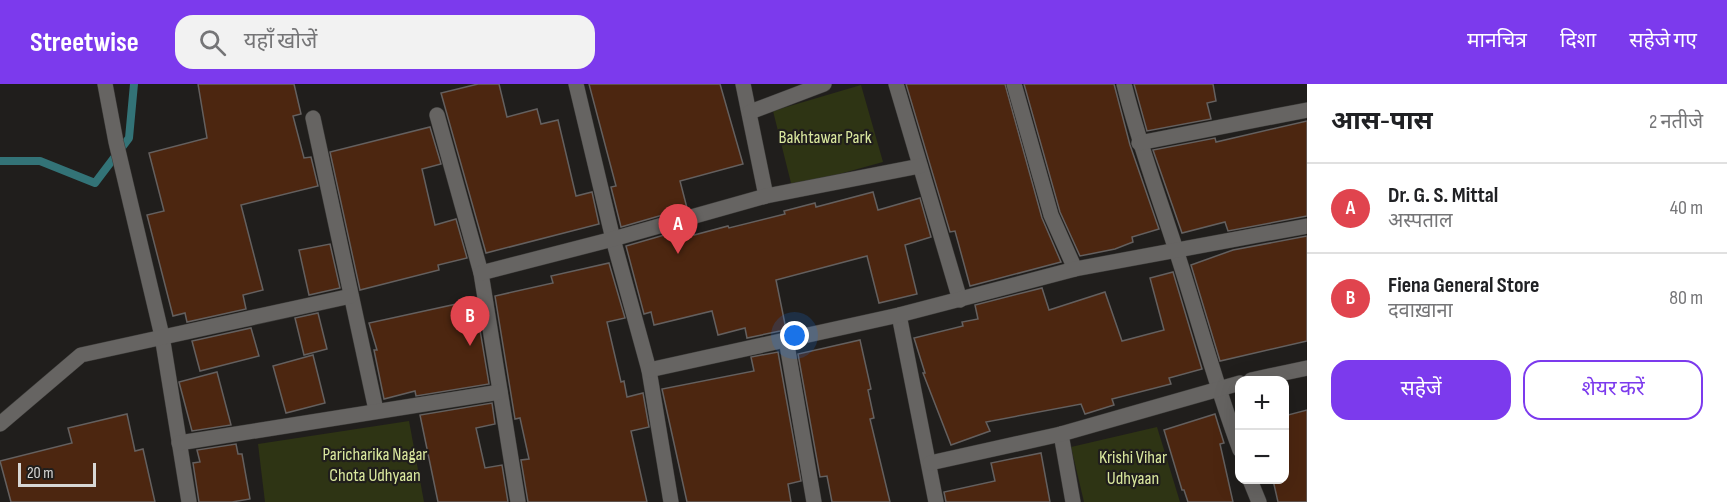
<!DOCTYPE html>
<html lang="hi">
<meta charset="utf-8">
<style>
body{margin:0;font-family:"Sofia Sans Condensed","Noto Sans Devanagari",sans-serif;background:#f2f2f2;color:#202124}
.controls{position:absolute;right:18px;bottom:18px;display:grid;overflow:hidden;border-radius:12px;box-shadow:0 6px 24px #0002}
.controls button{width:54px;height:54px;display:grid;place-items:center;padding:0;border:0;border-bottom:2px solid #e0e0e0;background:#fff;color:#202124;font:30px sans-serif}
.scale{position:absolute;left:18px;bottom:15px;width:78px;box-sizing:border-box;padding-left:6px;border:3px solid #d8d7d5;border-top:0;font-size:16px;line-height:21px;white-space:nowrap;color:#d8d7d5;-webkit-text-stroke:4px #201e1c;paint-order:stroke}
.you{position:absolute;left:795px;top:252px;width:21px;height:21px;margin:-15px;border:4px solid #fff;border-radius:50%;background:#1a73e8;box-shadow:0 0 0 9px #1a73e833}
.badge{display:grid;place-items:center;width:39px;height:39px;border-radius:50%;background:#7c3aed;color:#fff;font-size:20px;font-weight:700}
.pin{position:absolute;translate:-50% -50px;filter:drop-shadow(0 2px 3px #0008)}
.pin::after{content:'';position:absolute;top:32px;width:21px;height:18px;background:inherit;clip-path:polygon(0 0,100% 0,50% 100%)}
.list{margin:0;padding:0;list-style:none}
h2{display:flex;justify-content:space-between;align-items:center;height:78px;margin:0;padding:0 24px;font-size:26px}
h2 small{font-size:20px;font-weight:400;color:#757577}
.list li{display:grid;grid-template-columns:39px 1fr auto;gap:18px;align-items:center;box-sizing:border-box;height:90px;padding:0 24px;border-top:2px solid #e0e0e0}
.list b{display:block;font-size:22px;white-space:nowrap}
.list p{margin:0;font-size:20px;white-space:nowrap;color:#757577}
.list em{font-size:20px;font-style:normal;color:#757577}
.actions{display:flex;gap:12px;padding:18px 24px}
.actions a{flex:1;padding:14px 0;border:2px solid #7c3aed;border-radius:18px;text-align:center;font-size:21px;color:#7c3aed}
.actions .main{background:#7c3aed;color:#fff}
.icon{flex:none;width:33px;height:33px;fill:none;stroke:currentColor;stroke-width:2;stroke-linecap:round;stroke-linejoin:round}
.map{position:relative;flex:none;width:1307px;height:418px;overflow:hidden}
header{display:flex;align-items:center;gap:36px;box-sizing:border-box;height:84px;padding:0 30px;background:#7c3aed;color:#fff}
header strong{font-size:28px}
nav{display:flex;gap:33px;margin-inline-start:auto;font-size:21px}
.search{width:420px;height:54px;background:#f2f2f2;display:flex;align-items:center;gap:15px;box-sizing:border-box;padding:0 21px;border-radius:18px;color:#757577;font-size:22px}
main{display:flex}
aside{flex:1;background:#fff}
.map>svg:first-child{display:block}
</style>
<header>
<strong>Streetwise</strong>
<div class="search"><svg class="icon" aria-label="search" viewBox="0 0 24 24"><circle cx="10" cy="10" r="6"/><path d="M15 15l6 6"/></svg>यहाँ खोजें</div>
<nav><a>मानचित्र</a><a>दिशा</a><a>सहेजे गए</a></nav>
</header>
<main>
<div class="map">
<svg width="1307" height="418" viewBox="0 0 1307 418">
<rect width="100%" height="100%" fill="#201e1c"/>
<!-- green -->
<g fill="#2e3414">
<polygon points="861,1 883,78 792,103 773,27"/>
<polygon points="409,337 424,418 265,418 258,360"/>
<polygon points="1157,343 1180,418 1084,418 1071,363"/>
</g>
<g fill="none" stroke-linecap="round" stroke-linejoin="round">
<!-- stream -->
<polyline stroke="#337377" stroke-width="8" points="0,77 40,77 95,99 129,54 134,0"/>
</g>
<!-- building -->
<g fill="#4c2610" stroke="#64605f" stroke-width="1.5">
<polygon points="198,0 294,0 301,30 293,32 304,74 311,73 318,102 241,121 263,206 243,211 246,225 187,238 185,229 173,232 147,131 164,127 149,69 207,54"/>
<polygon points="478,0 499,0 507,33 537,25 541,40 558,36 576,112 592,108 599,140 486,169 441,9"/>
<polygon points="589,0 720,0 743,80 680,97 687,124 621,143 611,103 616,102"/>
<polygon points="906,0 1005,0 1042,134 1061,178 970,202 955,147 950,148"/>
<polygon points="1024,0 1114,0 1130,61 1159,145 1132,153 1133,158 1115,165 1080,172 1060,128"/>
<polygon points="1134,0 1213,0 1216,17 1207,19 1211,35 1147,47"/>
<polygon points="1307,37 1307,132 1228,147 1225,138 1182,149 1153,66 1215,54 1216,58"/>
<polygon points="430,43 441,80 422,85 435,141 456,135 467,174 438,181 439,186 360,206 330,68"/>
<polygon points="873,108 878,126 920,114 931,153 905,161 917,210 879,219 867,172 776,196 786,245 780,247 747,254 745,244 718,251 712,227 654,241 651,228 644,230 626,162 692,143 694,151 728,142 729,144 785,130 784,127 815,119 816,123"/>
<polygon points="1307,152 1307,257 1220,277 1191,181 1233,166"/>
<polygon points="330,160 340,204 309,211 299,166"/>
<polygon points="609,179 625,234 607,238 621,298 624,297 627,313 643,309 649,343 631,347 647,418 528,418 521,376 529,375 520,334 515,335 495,212 553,199 551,192"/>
<polygon points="1173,188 1202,285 1169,294 1171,300 1112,315 1114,321 1085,330 1081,320 986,338 990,347 951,361 923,289 925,289 914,254 963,242 962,238 978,235 975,221 1042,204 1049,226 1105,208 1122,257 1164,246 1150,194"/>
<polygon points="475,216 489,300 416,312 415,307 384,315 374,266 377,266 369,239"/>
<polygon points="318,229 327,265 304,271 295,234"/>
<polygon points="251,244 259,272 200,287 192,257"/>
<polygon points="860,256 871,305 868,306 874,334 870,335 890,418 832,418 827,392 820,393 798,270"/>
<polygon points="778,268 801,397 788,400 791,418 687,418 662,305 754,287 751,273"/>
<polygon points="313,271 325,319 286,329 273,282"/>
<polygon points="217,288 231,341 192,347 179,298"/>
<polygon points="492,319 495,340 476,344 485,384 502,381 508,418 438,418 420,331"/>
<polygon points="1307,326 1307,418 1278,418 1273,396 1284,396 1284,332"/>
<polygon points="127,330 135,367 143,365 155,418 11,418 0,377 72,359 68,344"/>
<polygon points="1215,330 1224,359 1220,360 1233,418 1188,418 1184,406 1182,406 1164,346"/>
<polygon points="236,360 238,370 242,370 250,415 232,418 199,418 193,379 200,378 197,366"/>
<polygon points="1041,369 1050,418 946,418 944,408 995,397 991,379"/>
</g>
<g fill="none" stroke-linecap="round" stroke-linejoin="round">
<!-- minor casing -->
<g stroke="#3b3a38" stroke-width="16">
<g id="minor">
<polyline points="105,0 116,58 162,252 189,418"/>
<polyline points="576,0 613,155 649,286 671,418"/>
<polyline points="743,0 766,112"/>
<polyline points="896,0 960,216"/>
<polyline points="1014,0 1051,131 1075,185"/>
<path d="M1124,0c14,57 34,110 52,166 22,67 39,134 64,200"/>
<polyline points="750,28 824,0"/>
<polyline points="437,31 481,189 518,418"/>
<polyline points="313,34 376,326"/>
<polyline points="1139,59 1307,26"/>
<polyline points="481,189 613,155 766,112 920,82"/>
<polyline points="899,231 936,418"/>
<polyline points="786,255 814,418"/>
<polyline points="649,286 899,231 1075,185 1307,142"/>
<polyline points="1251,296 1307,284"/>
<polyline points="0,340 81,271 351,212"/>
<polyline points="1061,350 1073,418"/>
<polyline points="179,359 500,308"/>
<polyline points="930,379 1061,350 1240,299"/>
<polyline points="1250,396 1259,418"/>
</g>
</g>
<!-- minor -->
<use href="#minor" stroke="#666462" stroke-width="15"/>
</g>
<g text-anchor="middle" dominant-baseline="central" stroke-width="4.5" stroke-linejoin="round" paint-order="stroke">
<!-- park labels -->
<g font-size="18" fill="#dae89e" stroke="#201e1c">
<text x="825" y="53">Bakhtawar Park</text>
<text x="375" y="370">Paricharika Nagar<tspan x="375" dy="21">Chota Udhyaan</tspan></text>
<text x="1133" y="373">Krishi Vihar<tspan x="1133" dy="21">Udhyaan</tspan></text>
</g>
</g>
</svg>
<div class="controls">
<button>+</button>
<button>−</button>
</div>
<div class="scale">20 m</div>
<div class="you"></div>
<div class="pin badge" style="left:678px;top:170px;background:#e0444e">A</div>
<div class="pin badge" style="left:470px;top:262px;background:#e0444e">B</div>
</div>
<aside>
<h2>आस-पास<small>2 नतीजे</small></h2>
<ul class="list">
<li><span class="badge" style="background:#e0444e">A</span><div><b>Dr. G. S. Mittal</b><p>अस्पताल</p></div><em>40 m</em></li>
<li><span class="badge" style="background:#e0444e">B</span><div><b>Fiena General Store</b><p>दवाख़ाना</p></div><em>80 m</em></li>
</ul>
<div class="actions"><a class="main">सहेजें</a><a>शेयर करें</a></div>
</aside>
</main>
